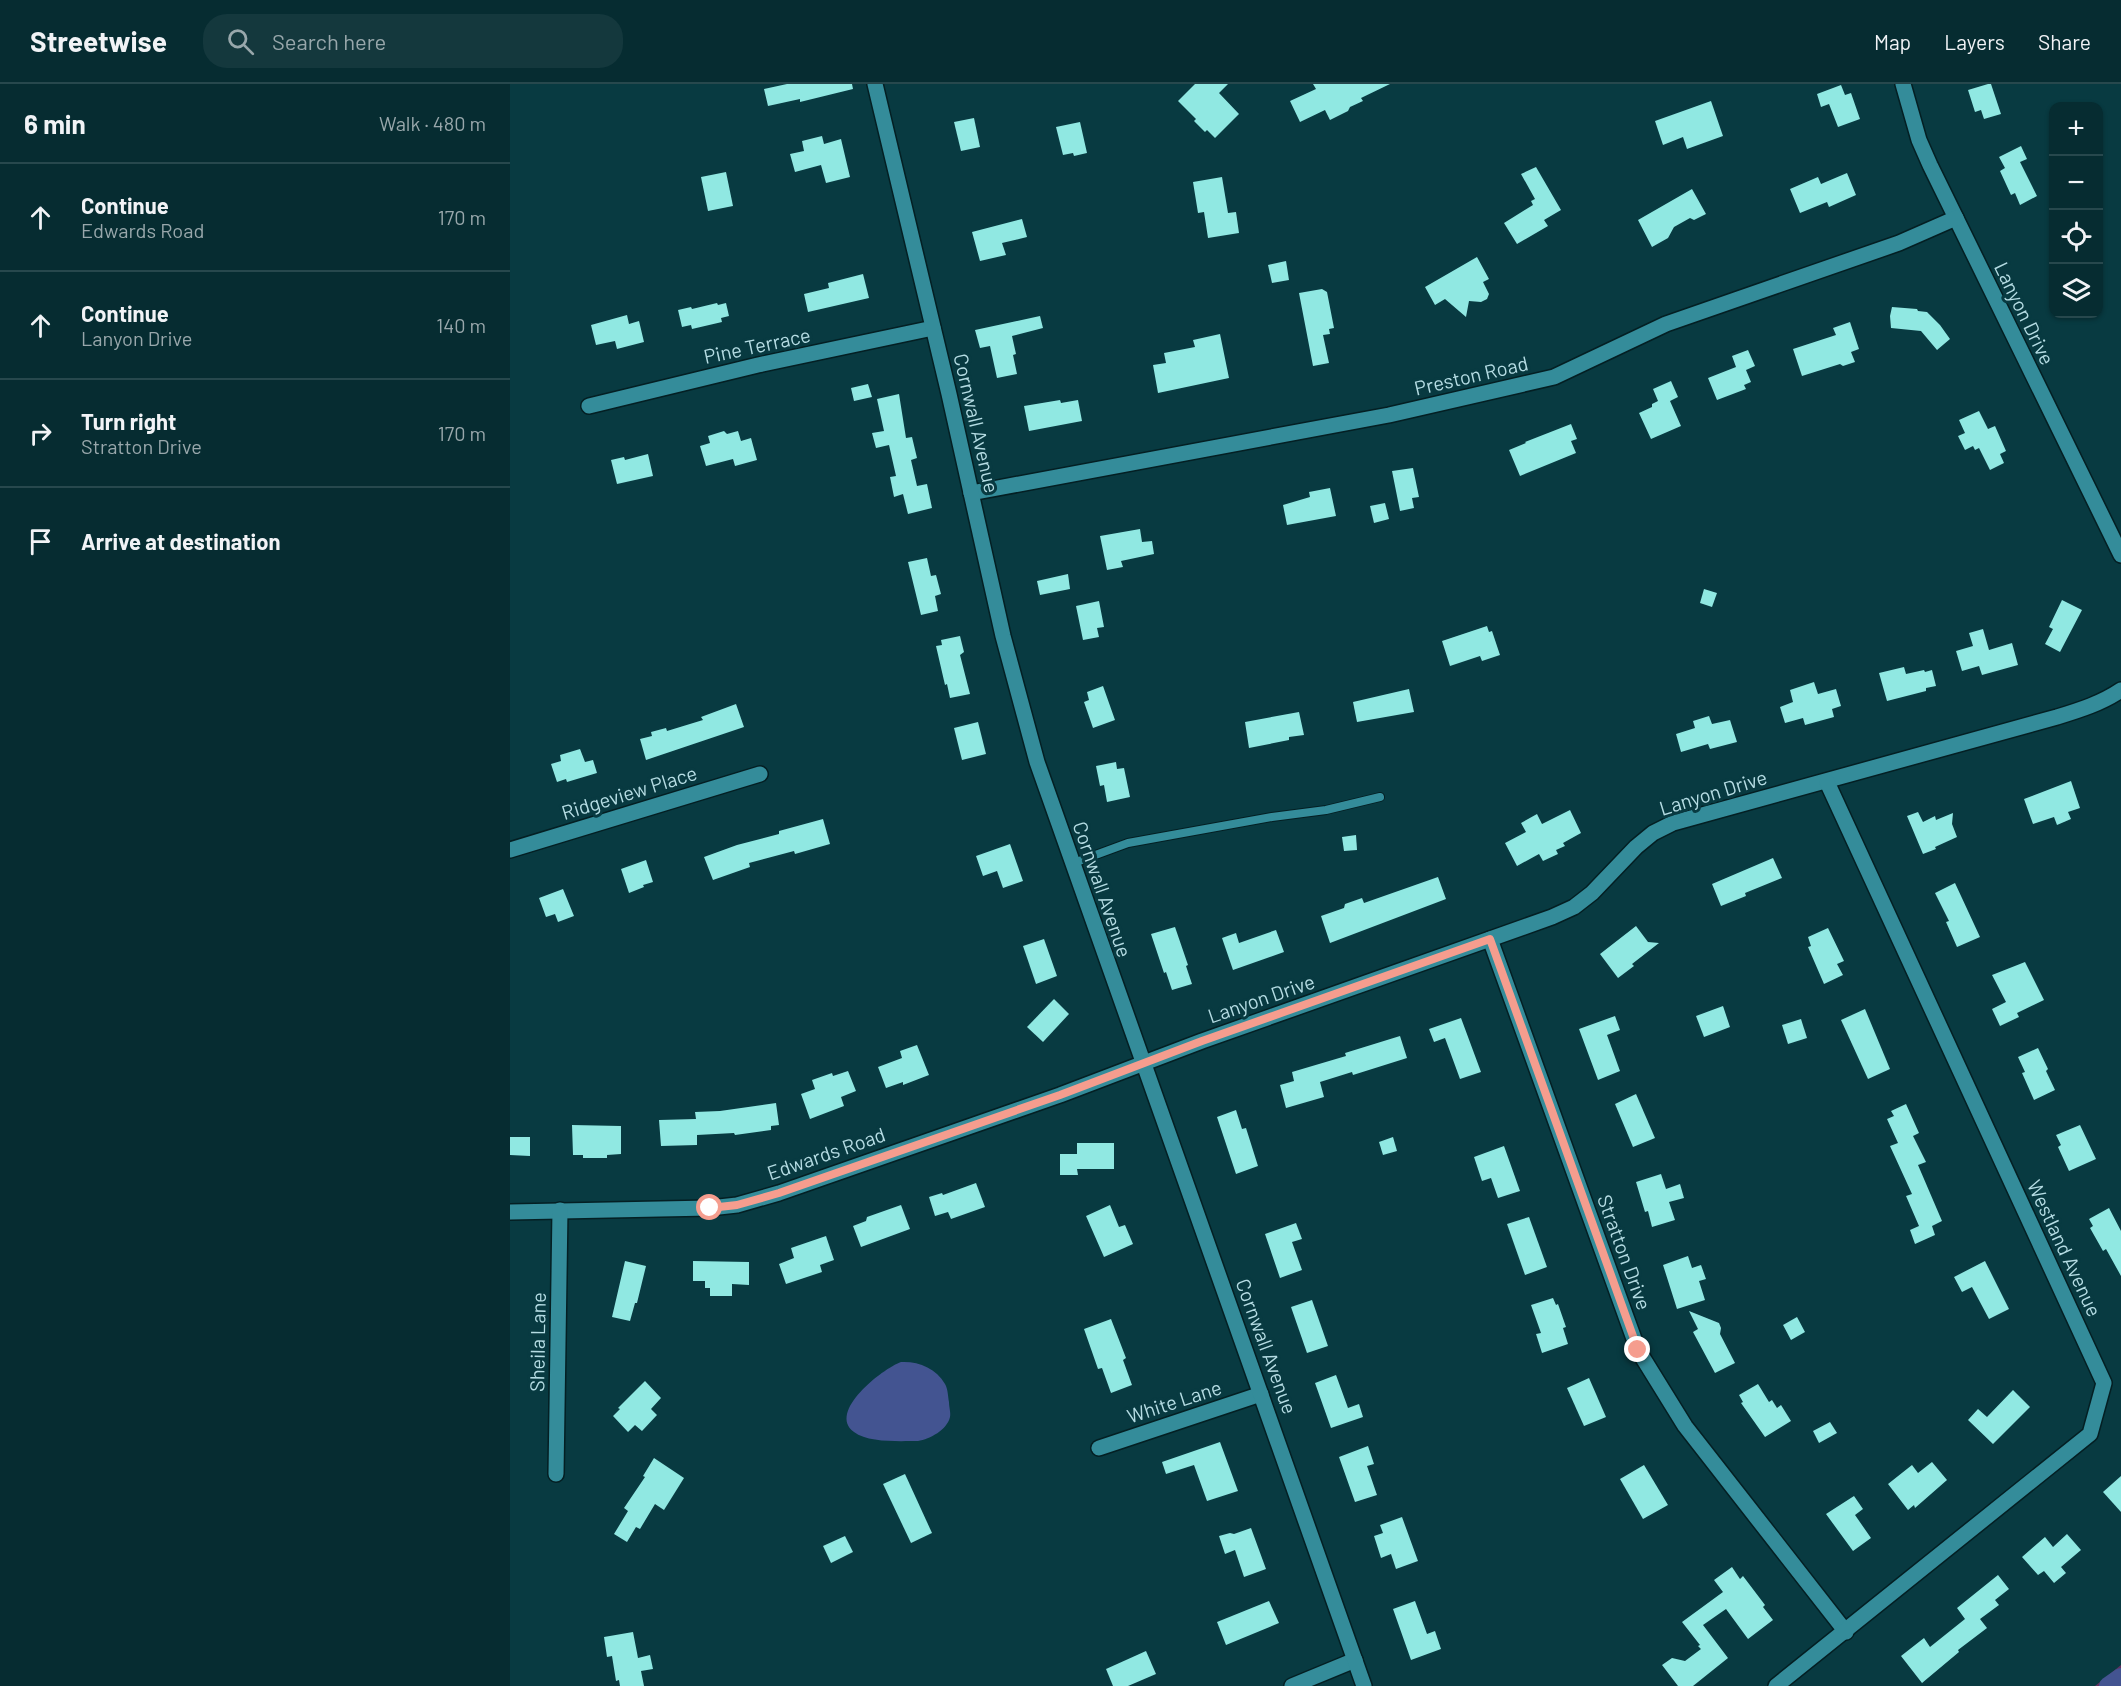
<!DOCTYPE html>
<meta charset="utf-8">
<style>
body{margin:0;font-family:Barlow,sans-serif;background:#14383d;color:#f1f3f6}
.controls{position:absolute;right:18px;top:18px;display:grid;overflow:hidden;border-radius:12px;box-shadow:0 2px 4px #0004}
.controls button{width:54px;height:54px;display:grid;place-items:center;padding:0;border:0;border-bottom:2px solid #27484d;background:#062c31;color:#f1f3f6;font:30px sans-serif}
.stop{position:absolute;width:18px;height:18px;margin:-14px;border:4px solid #f59d8e;border-radius:50%;background:#fff}
.stop.end{background:#f59d8e;border-color:#fff;box-shadow:0 2px 6px #0008}
.list{margin:0;padding:0;list-style:none}
h2{display:flex;justify-content:space-between;align-items:center;height:78px;margin:0;padding:0 24px;font-size:26px}
h2 small{font-size:20px;font-weight:400;color:#98a7ab}
.list li{display:grid;grid-template-columns:39px 1fr auto;gap:18px;align-items:center;box-sizing:border-box;height:108px;padding:0 24px;border-top:2px solid #27484d}
.list b{display:block;font-size:22px;white-space:nowrap}
.list p{margin:0;font-size:20px;white-space:nowrap;color:#98a7ab}
.list em{font-size:20px;font-style:normal;color:#98a7ab}
.icon{flex:none;width:33px;height:33px;fill:none;stroke:currentColor;stroke-width:2;stroke-linecap:round;stroke-linejoin:round}
.map{position:relative;flex:none;width:1611px;height:1602px;overflow:hidden}
header{display:flex;align-items:center;gap:36px;box-sizing:border-box;height:84px;padding:0 30px;background:#062c31;border-bottom:2px solid #27484d}
header strong{font-size:28px}
nav{display:flex;gap:33px;margin-inline-start:auto;font-size:21px}
.search{width:420px;height:54px;background:#14383d;display:flex;align-items:center;gap:15px;box-sizing:border-box;padding:0 21px;border-radius:24px;color:#98a7ab;font-size:22px}
main{display:flex}
aside{flex:1;background:#062c31}
.map>svg:first-child{display:block}
</style>
<header>
<strong>Streetwise</strong>
<div class="search"><svg class="icon" aria-label="search" viewBox="0 0 24 24"><circle cx="10" cy="10" r="6"/><path d="M15 15l6 6"/></svg>Search here</div>
<nav><a>Map</a><a>Layers</a><a>Share</a></nav>
</header>
<main>
<aside>
<h2>6 min<small>Walk · 480 m</small></h2>
<ul class="list">
<li><svg class="icon" aria-label="ahead" viewBox="0 0 24 24"><path d="M12 20V5M6 11l6-6 6 6"/></svg><div><b>Continue</b><p>Edwards Road</p></div><em>170 m</em></li>
<li><svg class="icon" aria-label="ahead" viewBox="0 0 24 24"><path d="M12 20V5M6 11l6-6 6 6"/></svg><div><b>Continue</b><p>Lanyon Drive</p></div><em>140 m</em></li>
<li><svg class="icon" aria-label="right" viewBox="0 0 24 24"><path d="M7 20v-9h11M14 6l5 5-5 5"/></svg><div><b>Turn right</b><p>Stratton Drive</p></div><em>170 m</em></li>
<li><svg class="icon" aria-label="arrive" viewBox="0 0 24 24"><path d="M6 21V4h12l-3 4 3 4H6"/></svg><div><b>Arrive at destination</b></div></li>
</ul>
</aside>
<div class="map">
<svg width="1611" height="1602" viewBox="0 0 1611 1602">
<rect width="100%" height="100%" fill="#083a41"/>
<!-- green -->
<polygon fill="#64305f" points="1611,1581 1611,1602 1585,1602"/>
<!-- water -->
<path fill="#435491" d="M391,1278c17,-1 35,6 44,22 3,5 3,13 4,18 0,5 2,11 1,15 -3,13 -20,22 -32,24 -18,0 -50,2 -64,-9 -27,-20 28,-63 47,-70z"/>
<g fill="none" stroke-linecap="round" stroke-linejoin="round">
<!-- canal -->
<polyline stroke="#435491" stroke-width="18" points="1598,1602 1611,1593"/>
</g>
<!-- building -->
<g fill="#90e8e2">
<polygon points="277,0 342,0 343,5 290,18 290,15 258,22 254,5"/>
<polygon points="685,0 718,0 709,9 729,30 705,54 697,46 695,48 684,37 686,35 668,17"/>
<polygon points="803,0 880,0 851,14 853,17 840,23 838,27 820,36 815,26 790,38 780,17 806,5"/>
<polygon points="1478,0 1481,0 1491,30 1474,35 1471,26 1465,28 1458,6"/>
<polygon points="1331,1 1335,11 1341,9 1350,35 1328,43 1319,20 1311,23 1307,10"/>
<polygon points="1201,17 1213,52 1177,65 1173,53 1153,61 1145,37"/>
<polygon points="464,34 470,63 451,67 444,38"/>
<polygon points="570,38 577,69 564,72 563,69 553,71 546,43"/>
<polygon points="312,52 314,60 331,55 340,93 316,99 311,81 285,88 280,70 294,67 292,57"/>
<polygon points="1511,62 1517,75 1510,78 1527,112 1510,121 1505,109 1501,111 1490,87 1495,84 1489,73"/>
<polygon points="1026,83 1051,126 1034,136 1038,142 1007,160 994,139 1023,121 1021,117 1025,115 1011,90"/>
<polygon points="216,88 223,122 198,127 191,93"/>
<polygon points="1337,89 1346,111 1319,123 1317,118 1290,129 1280,105 1308,93 1311,100"/>
<polygon points="712,93 718,129 726,128 729,149 698,154 694,128 688,129 683,98"/>
<polygon points="1182,105 1196,130 1184,136 1180,134 1164,143 1158,154 1142,163 1128,136"/>
<polygon points="512,135 517,153 492,159 496,171 470,177 462,148"/>
<polygon points="967,173 979,195 973,198 979,210 977,215 971,218 959,217 956,233 935,215 925,221 915,203"/>
<polygon points="776,177 779,196 762,199 758,181"/>
<polygon points="353,190 359,214 298,228 294,210 319,204 318,199"/>
<polygon points="812,205 817,208 824,244 819,245 820,250 813,251 819,279 803,282 789,209"/>
<polygon points="207,219 208,221 216,219 219,232 211,234 212,238 182,245 181,241 172,243 168,226 181,223 182,225"/>
<polygon points="1382,223 1407,225 1408,227 1417,228 1430,241 1440,255 1427,266 1411,247 1381,244 1380,232"/>
<polygon points="117,231 119,240 129,237 134,258 107,265 105,257 86,261 81,241"/>
<polygon points="530,232 533,244 502,252 506,270 503,271 507,290 487,294 480,262 470,264 465,246"/>
<polygon points="1340,238 1349,265 1341,268 1345,278 1333,282 1330,280 1292,292 1283,265 1326,251 1323,244"/>
<polygon points="710,250 719,294 648,309 643,281 656,279 654,269 685,263 683,256"/>
<polygon points="1238,266 1245,282 1236,286 1241,298 1234,301 1236,305 1207,316 1198,294 1226,283 1222,272"/>
<polygon points="1161,297 1168,313 1160,317 1171,342 1141,355 1129,329 1142,323 1142,320 1148,317 1143,305"/>
<polygon points="358,300 362,313 344,317 341,304"/>
<polygon points="389,310 396,354 402,353 407,374 401,376 407,402 417,400 422,424 398,430 393,410 384,413 380,393 386,392 379,361 366,364 362,349 374,347 367,315"/>
<polygon points="550,316 551,319 568,316 572,337 519,347 514,322"/>
<polygon points="1469,327 1478,345 1485,342 1496,367 1490,370 1494,379 1480,386 1469,364 1465,366 1463,362 1455,366 1448,352 1455,349 1449,336"/>
<polygon points="1061,340 1067,355 1061,357 1066,369 1010,392 999,366 1016,359 1015,358"/>
<polygon points="214,347 217,350 228,347 231,357 241,354 247,376 225,382 223,375 196,382 190,362 200,359 198,352"/>
<polygon points="138,370 143,392 107,400 101,376 114,373 115,376"/>
<polygon points="903,384 909,413 902,414 904,424 890,427 882,387"/>
<polygon points="820,404 826,432 777,441 773,421 800,413 799,408"/>
<polygon points="875,419 879,435 864,439 860,422"/>
<polygon points="630,445 632,458 642,457 644,470 611,477 613,483 597,486 590,452"/>
<polygon points="417,474 421,492 426,491 431,510 425,512 428,527 411,531 398,478"/>
<polygon points="558,490 560,505 530,511 527,497"/>
<polygon points="1194,505 1207,509 1202,523 1190,519"/>
<polygon points="1552,516 1572,526 1550,568 1535,560 1543,545 1539,543"/>
<polygon points="589,517 594,543 587,544 589,553 573,556 566,522"/>
<polygon points="977,542 979,548 982,547 990,571 972,577 970,572 940,582 932,557"/>
<polygon points="1473,545 1479,566 1502,559 1508,581 1472,591 1469,582 1452,587 1446,567 1463,562 1459,549"/>
<polygon points="450,552 454,568 450,571 460,610 440,614 437,600 435,601 426,562 432,561 431,556"/>
<polygon points="1394,583 1396,590 1414,586 1415,588 1422,586 1426,602 1416,604 1416,607 1377,617 1369,589"/>
<polygon points="1304,598 1308,610 1326,605 1331,622 1322,625 1324,633 1295,641 1293,634 1275,639 1270,623 1283,618 1280,606"/>
<polygon points="593,602 605,636 583,644 574,618 579,616 577,608"/>
<polygon points="899,605 904,628 847,638 843,618"/>
<polygon points="226,620 234,643 136,676 130,655 142,652 141,648 156,644 157,647 193,636 191,633"/>
<polygon points="789,628 794,651 779,653 779,656 739,664 735,638"/>
<polygon points="1199,632 1202,640 1220,636 1227,658 1200,665 1198,660 1171,668 1166,650 1185,644 1183,637"/>
<polygon points="468,638 476,670 452,676 444,644"/>
<polygon points="70,665 75,678 83,676 87,689 57,698 56,695 47,698 41,680 51,677 50,671"/>
<polygon points="606,678 607,685 614,684 620,713 597,718 594,701 590,702 586,682"/>
<polygon points="1561,697 1570,724 1558,728 1561,735 1547,741 1544,733 1523,740 1514,715"/>
<polygon points="1060,726 1071,749 1053,759 1055,762 1046,766 1048,770 1033,777 1029,770 1007,782 995,759 1016,748 1011,739 1027,730 1032,740"/>
<polygon points="1408,728 1413,738 1425,732 1426,736 1443,729 1442,740 1447,753 1425,763 1426,765 1413,770 1397,732"/>
<polygon points="313,735 320,760 285,770 284,767 239,779 240,783 203,796 194,773 227,761 269,750 269,747"/>
<polygon points="846,751 847,766 834,767 832,753"/>
<polygon points="500,760 513,797 493,804 487,787 473,792 466,772"/>
<polygon points="1263,774 1272,794 1235,809 1236,812 1211,822 1202,800"/>
<polygon points="136,776 143,798 133,801 134,803 119,809 111,785"/>
<polygon points="928,793 936,815 820,859 811,832 834,824 835,820 852,814 854,819"/>
<polygon points="1445,799 1470,853 1447,863 1436,838 1439,837 1425,809"/>
<polygon points="53,805 64,832 48,838 45,830 36,833 29,814"/>
<polygon points="1126,842 1138,858 1149,859 1122,880 1124,882 1108,894 1090,870"/>
<polygon points="665,843 678,881 676,882 682,900 662,906 656,888 654,889 641,850"/>
<polygon points="1318,844 1334,877 1327,880 1333,891 1314,900 1298,863 1301,862 1298,853"/>
<polygon points="766,846 774,868 723,886 712,854 726,849 729,859"/>
<polygon points="534,855 547,892 526,900 513,862"/>
<polygon points="1515,878 1534,916 1507,929 1509,933 1490,942 1482,925 1496,918 1482,891"/>
<polygon points="544,915 559,930 533,958 517,943"/>
<polygon points="1213,922 1220,943 1194,953 1186,932"/>
<polygon points="1355,925 1380,985 1358,995 1331,936"/>
<polygon points="1105,932 1110,946 1097,951 1110,987 1088,996 1069,945"/>
<polygon points="951,934 971,988 950,995 935,954 924,958 919,945"/>
<polygon points="1291,935 1297,954 1278,960 1272,941"/>
<polygon points="890,952 897,974 843,991 842,988 810,998 814,1013 776,1024 770,1001 784,997 782,988 836,972 835,969"/>
<polygon points="407,961 419,991 393,1001 393,998 376,1004 368,983 392,974 390,967"/>
<polygon points="1528,964 1538,985 1536,987 1545,1006 1524,1016 1512,989 1515,988 1508,973"/>
<polygon points="338,987 346,1007 331,1013 334,1022 300,1035 291,1010 305,1005 302,996 322,989 323,992"/>
<polygon points="1126,1010 1145,1054 1123,1063 1105,1020"/>
<polygon points="266,1019 269,1041 261,1042 261,1046 225,1051 224,1049 187,1051 187,1061 151,1062 149,1036 186,1035 185,1028 210,1027"/>
<polygon points="1396,1020 1409,1049 1403,1052 1416,1078 1408,1081 1432,1137 1422,1142 1425,1151 1405,1160 1400,1146 1409,1142 1396,1112 1402,1110 1380,1062 1388,1059 1377,1035 1384,1032 1381,1027"/>
<polygon points="726,1026 732,1045 736,1044 748,1082 726,1090 707,1033"/>
<polygon points="62,1041 111,1042 111,1070 97,1071 97,1074 73,1074 73,1071 63,1071"/>
<polygon points="1570,1041 1586,1075 1559,1087 1548,1063 1551,1061 1546,1051"/>
<polygon points="0,1053 20,1053 20,1072 0,1071"/>
<polygon points="883,1053 887,1067 873,1071 869,1058"/>
<polygon points="567,1059 604,1059 604,1085 567,1085 568,1091 550,1091 550,1070 567,1070"/>
<polygon points="994,1062 1010,1107 988,1114 981,1094 972,1097 964,1073"/>
<polygon points="1151,1090 1156,1105 1170,1100 1174,1114 1159,1118 1165,1136 1142,1143 1138,1127 1135,1128 1126,1098"/>
<polygon points="466,1099 475,1123 441,1135 438,1128 425,1132 419,1113 432,1109 433,1111"/>
<polygon points="391,1121 400,1145 351,1163 343,1142 356,1137 357,1133"/>
<polygon points="600,1121 609,1143 615,1141 623,1160 594,1173 576,1132"/>
<polygon points="1599,1124 1611,1147 1611,1192 1596,1165 1593,1167 1580,1144 1583,1142 1579,1135"/>
<polygon points="1019,1133 1037,1183 1015,1191 997,1140"/>
<polygon points="786,1139 792,1155 782,1158 792,1186 770,1194 755,1150"/>
<polygon points="316,1152 324,1176 310,1181 312,1188 276,1200 269,1180 284,1174 281,1164"/>
<polygon points="1178,1172 1182,1184 1191,1181 1196,1195 1189,1197 1195,1216 1167,1225 1153,1181"/>
<polygon points="115,1177 136,1182 127,1219 125,1219 120,1237 102,1233"/>
<polygon points="183,1177 239,1178 239,1201 222,1200 222,1212 200,1212 200,1204 195,1204 195,1197 183,1197"/>
<polygon points="1475,1177 1499,1225 1479,1235 1462,1203 1452,1208 1444,1193"/>
<polygon points="1043,1214 1046,1221 1048,1220 1056,1243 1053,1244 1058,1260 1032,1269 1026,1250 1031,1249 1021,1221"/>
<polygon points="802,1216 818,1262 797,1269 781,1223"/>
<polygon points="1179,1227 1209,1239 1211,1244 1210,1250 1225,1279 1205,1289 1183,1248 1188,1245"/>
<polygon points="1287,1233 1295,1248 1281,1256 1273,1241"/>
<polygon points="601,1235 616,1274 613,1276 622,1301 601,1309 592,1284 588,1285 574,1245"/>
<polygon points="826,1291 838,1324 849,1320 853,1333 821,1344 805,1299"/>
<polygon points="1079,1294 1096,1333 1074,1342 1057,1304"/>
<polygon points="135,1297 151,1314 141,1325 147,1331 132,1347 125,1341 118,1348 103,1332 110,1325 108,1324"/>
<polygon points="1248,1300 1259,1318 1262,1316 1267,1324 1271,1321 1281,1337 1255,1353 1231,1319 1233,1318 1229,1311"/>
<polygon points="1503,1306 1520,1323 1483,1360 1458,1336 1468,1325 1477,1333"/>
<polygon points="1320,1338 1327,1349 1309,1359 1303,1347"/>
<polygon points="710,1358 728,1407 697,1417 684,1381 656,1390 652,1378"/>
<polygon points="858,1362 864,1380 857,1382 867,1411 845,1418 829,1373"/>
<polygon points="144,1374 174,1394 154,1426 145,1420 130,1445 126,1443 117,1458 104,1450 118,1427 114,1424 135,1393 133,1392"/>
<polygon points="1422,1378 1437,1396 1405,1424 1404,1421 1398,1426 1378,1400 1402,1381 1408,1389"/>
<polygon points="1134,1381 1158,1421 1133,1435 1110,1395"/>
<polygon points="395,1390 422,1449 401,1459 373,1400"/>
<polygon points="1611,1392 1611,1428 1593,1408"/>
<polygon points="1344,1412 1353,1425 1345,1431 1361,1454 1343,1467 1316,1430"/>
<polygon points="892,1433 908,1477 886,1485 881,1470 871,1474 864,1452 873,1449 870,1441"/>
<polygon points="741,1444 756,1485 734,1493 725,1466 715,1470 709,1452 720,1449 724,1450"/>
<polygon points="1557,1450 1571,1466 1551,1483 1556,1489 1544,1499 1534,1487 1528,1491 1512,1473 1535,1453 1543,1463"/>
<polygon points="335,1452 343,1468 321,1479 313,1462"/>
<polygon points="1222,1483 1230,1495 1233,1492 1255,1521 1253,1523 1263,1536 1238,1555 1216,1525 1193,1541 1218,1574 1183,1602 1168,1602 1152,1581 1162,1574 1175,1577 1191,1565 1188,1562 1190,1561 1172,1538 1213,1508 1204,1496"/>
<polygon points="1488,1491 1499,1505 1485,1516 1489,1521 1470,1535 1477,1544 1448,1566 1449,1568 1412,1599 1391,1572 1414,1554 1420,1563 1455,1535 1447,1524"/>
<polygon points="759,1517 769,1539 716,1561 707,1538"/>
<polygon points="905,1517 917,1550 925,1547 931,1565 901,1576 883,1525"/>
<polygon points="123,1548 128,1574 140,1571 143,1585 131,1587 134,1602 110,1602 109,1596 106,1597 102,1572 97,1573 94,1553"/>
<polygon points="636,1567 646,1590 618,1602 603,1602 596,1585"/>
</g>
<g fill="none" stroke-linecap="round" stroke-linejoin="round">
<!-- lane casing -->
<g stroke="#041f23" stroke-width="10">
<polyline id="lane" points="561,780 618,759 762,733 816,726 870,713"/>
</g>
<!-- street casing -->
<g stroke="#041f23" stroke-width="18">
<g id="street">
<polyline points="1393,0 1409,56 1420,81 1611,471"/>
<polyline points="79,322 248,281 423,244"/>
<polyline points="461,409 879,331 1044,293 1156,240 1389,159 1446,134"/>
<polyline points="0,766 250,690"/>
<polyline points="980,855 1128,1266 1175,1342 1336,1548"/>
<path d="M0,1128l200,-4 27,-3 42,-12 281,-98 142,-54 350,-124 22,-10 18,-14 44,-46 17,-14 20,-10 384,-106c23,-7 45,-14 64,-27"/>
<polyline points="589,1364 751,1310"/>
<polyline points="46,1390 50,1126"/>
<polyline points="782,1602 845,1576"/>
<polyline points="1266,1602 1580,1350 1594,1299 1317,698"/>
</g>
</g>
<!-- secondary casing -->
<g stroke="#041f23" stroke-width="18">
<polyline id="secondary" points="365,0 439,310 493,552 527,678 854,1602"/>
</g>
<!-- lane -->
<use href="#lane" stroke="#348c9a" stroke-width="8"/>
<!-- street -->
<use href="#street" stroke="#348c9a" stroke-width="15"/>
<!-- secondary -->
<use href="#secondary" stroke="#348c9a" stroke-width="15"/>
</g>
<g fill="none" stroke-linecap="round" stroke-linejoin="round">
<!-- route -->
<polyline stroke="#f59d8e" stroke-width="8" points="200,1124 227,1121 269,1109 550,1011 692,957 980,855 1128,1266"/>
</g>
<g text-anchor="middle" dominant-baseline="central" stroke-width="6" stroke-linejoin="round" paint-order="stroke">
<!-- street labels -->
<g font-size="20" fill="#b5dce3" stroke="#083a41">
<text transform="translate(1515 229) rotate(64)">Lanyon Drive</text>
<text transform="translate(247 261) rotate(-12)">Pine Terrace</text>
<text transform="translate(961 291) rotate(-13)">Preston Road</text>
<text transform="translate(467 339) rotate(77)">Cornwall Avenue</text>
<text transform="translate(119 708) rotate(-17)">Ridgeview Place</text>
<text transform="translate(1203 708) rotate(-17)">Lanyon Drive</text>
<text transform="translate(593 805) rotate(71)">Cornwall Avenue</text>
<text transform="translate(751 914) rotate(-19)">Lanyon Drive</text>
<text transform="translate(316 1069) rotate(-19)">Edwards Road</text>
<text transform="translate(1555 1164) rotate(65)">Westland Avenue</text>
<text transform="translate(1115 1168) rotate(70)">Stratton Drive</text>
<text transform="translate(27 1258) rotate(-89)">Sheila Lane</text>
<text transform="translate(757 1262) rotate(70)">Cornwall Avenue</text>
<text transform="translate(664 1317) rotate(-18)">White Lane</text>
</g>
</g>
</svg>
<div class="controls">
<button>+</button>
<button>−</button>
<button><svg class="icon" aria-label="locate" viewBox="0 0 24 24"><circle cx="12" cy="12" r="6"/><path d="M12 2v4M12 18v4M2 12h4M18 12h4"/></svg></button>
<button><svg class="icon" aria-label="layers" viewBox="0 0 24 24"><path d="M12 4l9 5-9 5-9-5zM3 14l9 5 9-5"/></svg></button>
</div>
<div class="stop" style="left:200px;top:1124px"></div>
<div class="stop end" style="left:1128px;top:1266px"></div>
</div>
</main>
